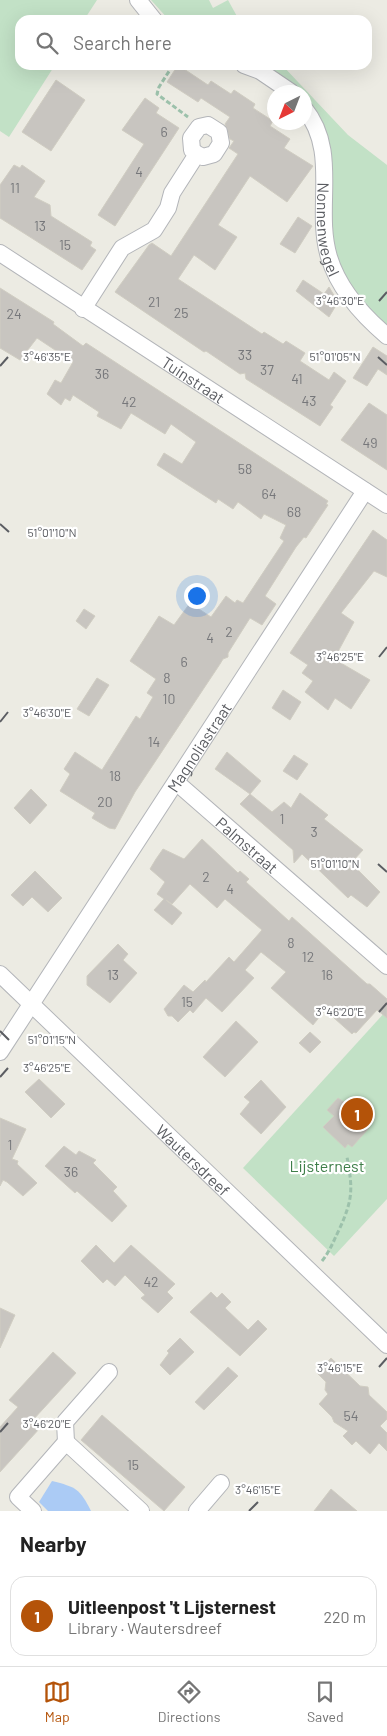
<!DOCTYPE html>
<meta charset="utf-8">
<style>
body{margin:0;font-family:Barlow,sans-serif;background:#f2f2f2;color:#222}
.compass{position:absolute;left:267px;top:85px;width:45px;height:45px;border-radius:50%;background:#fff;box-shadow:0 5px 20px #0002;rotate:222deg}
.you{position:absolute;left:196px;top:595px;width:18px;height:18px;margin:-12px;border:4px solid #fff;border-radius:50%;background:#1a73e8;box-shadow:0 0 0 8px #1a73e833}
.badge{display:grid;place-items:center;width:32px;height:32px;border-radius:50%;background:#b45309;color:#fff;font-size:16px;font-weight:700}
.pin{position:absolute;translate:-50% -50%;border:2px solid #fff;box-shadow:0 1px 5px #0006}
.list{margin:0;padding:0;list-style:none}
h2{display:flex;justify-content:space-between;align-items:center;height:65px;margin:0;padding:0 20px;font-size:21px}
h2 small{font-size:16px;font-weight:400;color:#767676}
.list li{display:grid;grid-template-columns:32px 1fr auto;gap:15px;align-items:center;box-sizing:border-box;height:80px;margin:0 10px 10px;padding:0 10px;border:1px solid #e0e0e0;border-radius:15px}
.list b{display:block;font-size:19px;white-space:nowrap}
.list p{margin:0;font-size:16px;white-space:nowrap;color:#767676}
.list em{font-size:16px;font-style:normal;color:#767676}
.icon{flex:none;width:28px;height:28px;fill:none;stroke:currentColor;stroke-width:2;stroke-linecap:round;stroke-linejoin:round}
.map{position:relative;flex:none;width:387px;height:1511px;overflow:hidden}
.search{position:absolute;background:#fff;box-shadow:0 5px 20px #0002;left:15px;right:15px;top:15px;height:55px;display:flex;align-items:center;gap:12px;box-sizing:border-box;padding:0 18px;border-radius:15px;color:#767676;font-size:19px}
.sheet{height:155px;background:#fff}
nav{display:flex;justify-content:space-around;align-items:center;box-sizing:border-box;height:70px;border-top:1px solid #e0e0e0;background:#fff;font-size:14px;color:#767676}
nav a{display:grid;justify-items:center;gap:2px}
nav .on{color:#b45309}
.map>svg:first-child{display:block}
</style>
<div class="map">
<svg width="387" height="1511" viewBox="0 0 387 1511">
<rect width="100%" height="100%" fill="#ecebe3"/>
<!-- green -->
<g fill="#c2e1c6">
<polygon points="0,0 97,0 84,20 20,20 20,65 55,65 9,137 0,131"/>
<polygon points="151,0 209,0 213,8 228,0 239,20 169,20"/>
<polygon points="261,65 282,65 348,135 387,165 387,328 367,309 347,282 335,254 310,104 305,97 304,92 301,92"/>
<polygon points="387,1010 387,1199 334,1256 243,1168"/>
</g>
<!-- water -->
<path fill="#abcbf5" d="M52,1481c24,6 28,8 39,30h-43l-9,-9z"/>
<!-- building -->
<g fill="#c8c5c0" stroke="#d0cdc2">
<polygon points="178,65 208,85 211,81 231,94 234,90 255,104 253,108 273,121 270,126 290,139 284,148 313,166 287,202 250,176 218,225 237,237 215,270 194,255 178,279 262,334 264,332 283,344 286,341 305,353 300,361 329,380 334,372 346,381 330,405 333,407 320,426 246,379 245,373 240,374 206,351 204,352 115,292 149,245 152,243 171,256 238,154 229,148 234,141 230,139 225,124 230,117 201,98 198,102 167,82"/>
<polygon points="56,80 85,100 51,151 22,132"/>
<polygon points="145,98 159,108 156,113 179,128 115,226 98,215 144,144 122,130"/>
<polygon points="14,165 20,168 22,165 45,181 34,197 50,205 51,216 92,242 90,246 96,250 82,270 0,218 0,185"/>
<polygon points="298,217 312,226 295,253 280,244"/>
<polygon points="303,280 324,294 329,287 338,302 329,317 296,291"/>
<polygon points="0,288 54,322 53,324 83,346 86,343 328,501 326,504 328,505 306,538 304,537 296,547 265,596 276,604 262,625 250,618 228,653 228,657 223,659 220,664 135,792 115,829 109,828 92,818 95,813 60,791 70,774 64,769 75,752 102,770 136,716 140,719 153,697 147,693 156,679 130,661 159,616 174,625 190,603 211,617 226,596 235,603 237,600 243,603 284,541 280,538 286,525 264,514 261,519 238,502 233,509 218,499 216,503 157,465 164,453 182,464 196,442 171,424 165,434 131,413 121,429 97,416 99,412 73,395 70,401 65,398 61,405 47,394 55,380 61,383 73,362 37,338 20,360 0,348"/>
<polygon points="373,347 387,356 387,375 378,369 367,386 353,378"/>
<polygon points="369,403 387,415 387,470 341,440"/>
<polygon points="373,530 387,540 387,577 374,571 341,613 354,622 334,659 370,680 351,709 335,698 328,710 305,692 313,681 302,673 308,665 290,653"/>
<polygon points="84,609 95,616 86,629 76,621"/>
<polygon points="97,678 109,685 89,716 77,709"/>
<polygon points="283,690 301,702 290,720 272,708"/>
<polygon points="227,752 261,781 250,794 215,769"/>
<polygon points="294,755 308,764 297,780 283,771"/>
<polygon points="31,789 47,805 30,824 14,808"/>
<polygon points="300,793 328,815 324,819 363,850 351,863 380,892 367,907 351,895 348,898 302,854 294,863 293,850 240,804 250,794 272,812 284,802 291,808"/>
<polygon points="202,839 238,873 240,871 249,879 246,882 289,921 292,917 367,984 370,984 387,999 387,1018 377,1010 356,1033 354,1032 352,1034 325,1010 313,1025 271,988 286,972 261,952 245,970 254,978 222,1012 206,998 193,1013 190,1010 178,1022 172,1016 168,1016 164,1009 184,985 193,992 205,980 206,982 229,957 234,962 262,930 225,899 217,908 190,884 172,904 166,900 182,913 172,925 154,910 164,899 157,894 165,882 150,869 156,859 163,849 184,859"/>
<polygon points="35,871 62,898 48,912 32,897 23,906 11,895"/>
<polygon points="118,944 128,954 123,960 137,973 110,1003 87,985 87,976"/>
<polygon points="236,1021 258,1042 225,1077 203,1057"/>
<polygon points="310,1032 321,1042 310,1053 299,1043"/>
<polygon points="39,1079 65,1104 51,1118 25,1092"/>
<polygon points="261,1080 286,1107 261,1134 240,1114 250,1102 244,1097"/>
<polygon points="338,1098 347,1104 351,1099 371,1118 366,1126 369,1128 352,1147 348,1144 345,1148 323,1127 334,1116 327,1110"/>
<polygon points="0,1118 26,1129 12,1159 18,1161 17,1164 37,1183 23,1196 7,1182 3,1180 0,1186"/>
<polygon points="64,1146 76,1155 79,1151 96,1160 93,1163 117,1187 113,1191 127,1206 112,1222 77,1191 75,1193 45,1166"/>
<polygon points="96,1245 114,1263 131,1245 175,1284 167,1292 173,1298 158,1313 141,1298 145,1295 125,1275 115,1286 107,1279 103,1283 81,1261"/>
<polygon points="211,1292 217,1298 222,1293 231,1302 225,1308 248,1330 258,1320 267,1329 240,1356 190,1312"/>
<polygon points="0,1308 15,1315 0,1348"/>
<polygon points="180,1338 194,1352 170,1375 160,1365 169,1353 167,1351"/>
<polygon points="53,1352 76,1373 32,1421 40,1428 0,1472 0,1427 18,1407 9,1400"/>
<polygon points="331,1358 360,1386 368,1387 369,1395 387,1412 387,1419 380,1426 387,1433 387,1451 379,1443 370,1454 356,1441 352,1445 343,1436 348,1431 334,1422 332,1417 319,1404 328,1394 325,1390 326,1382 317,1373"/>
<polygon points="228,1367 238,1376 204,1410 195,1402"/>
<polygon points="102,1415 185,1487 164,1511 81,1440"/>
<polygon points="331,1489 357,1511 314,1511"/>
</g>
<g fill="none" stroke-linecap="round" stroke-linejoin="round">
<!-- street casing -->
<g stroke="#b3b5b9" stroke-width="18">
<g id="street">
<polyline points="138,0 154,20"/>
<polyline points="244,65 260,71 291,92"/>
<path id="s1" d="M304,108c36,44 10,99 25,149 10,33 33,58 58,79"/>
<path id="s2" d="M0,253l387,252"/>
<polyline points="83,309 122,248 154,230 168,208 172,193 197,154 203,157 214,154 221,143 219,132 208,125 199,127 191,138 192,150 197,154"/>
<path id="s3" d="M176,782l211,184"/>
<path id="s4" d="M0,974l387,371"/>
<path id="s5" d="M0,1052l365,-561"/>
<polyline points="66,1442 65,1422 109,1372"/>
<polyline points="33,1511 18,1497 66,1442 141,1511"/>
<polyline points="197,1511 221,1483"/>
</g>
</g>
<!-- path -->
<g stroke="#9cc1ab" stroke-width="3" stroke-dasharray="5 2.5" stroke-linecap="butt">
<polyline points="173,65 159,87 157,94 188,117"/>
<path d="M322,1261c8,-10 11,-19 17,-31 14,-31 14,-40 8,-73"/>
</g>
<!-- street -->
<use href="#street" stroke="#fff" stroke-width="16"/>
</g>
<!-- ticks -->
<path fill="none" stroke="#5b5d62" stroke-width="2" d="M379,301l8,-9M378,357l9,8M0,366l8,-9M0,524l9,8M379,657l8,-10M0,722l8,-10M378,864l9,8M379,1012l8,-9M0,1031l9,9M0,1077l8,-9M379,1367l8,-9M0,1432l8,-9M249,1511l9,-9"/>
<g text-anchor="middle" dominant-baseline="central" stroke-width="4.5" stroke-linejoin="round" paint-order="stroke">
<!-- number labels -->
<g font-size="14" fill="#76777a">
<text x="164" y="131">6</text>
<text x="139" y="171">4</text>
<text x="15" y="187">11</text>
<text x="40" y="225">13</text>
<text x="65" y="244">15</text>
<text x="154" y="301">21</text>
<text x="181" y="312">25</text>
<text x="14" y="313">24</text>
<text x="245" y="354">33</text>
<text x="267" y="369">37</text>
<text x="102" y="373">36</text>
<text x="297" y="378">41</text>
<text x="309" y="400">43</text>
<text x="129" y="401">42</text>
<text x="370" y="442">49</text>
<text x="245" y="468">58</text>
<text x="269" y="493">64</text>
<text x="294" y="511">68</text>
<text x="229" y="631">2</text>
<text x="210" y="637">4</text>
<text x="184" y="661">6</text>
<text x="167" y="677">8</text>
<text x="169" y="698">10</text>
<text x="154" y="741">14</text>
<text x="115" y="775">18</text>
<text x="105" y="801">20</text>
<text x="282" y="818">1</text>
<text x="314" y="831">3</text>
<text x="206" y="876">2</text>
<text x="230" y="888">4</text>
<text x="291" y="942">8</text>
<text x="308" y="956">12</text>
<text x="113" y="974">13</text>
<text x="327" y="974">16</text>
<text x="187" y="1001">15</text>
<text x="10" y="1144">1</text>
<text x="71" y="1171">36</text>
<text x="151" y="1281">42</text>
<text x="351" y="1415">54</text>
<text x="133" y="1464">15</text>
</g>
<!-- street labels -->
<g font-size="16" fill="#5b5d62" stroke="#fff">
<text stroke="none"><textPath href="#s1" startOffset="126">Nonnenwegel</textPath></text>
<text stroke="none"><textPath href="#s2" startOffset="231">Tuinstraat</textPath></text>
<text stroke="none"><textPath href="#s5" startOffset="364">Magnoliastraat</textPath></text>
<text stroke="none"><textPath href="#s3" startOffset="95">Palmstraat</textPath></text>
<text stroke="none"><textPath href="#s4" startOffset="268">Wautersdreef</textPath></text>
</g>
<!-- park labels -->
<g font-size="16" fill="#3e7e49" stroke="#fff">
<text x="327" y="1165">Lijsternest</text>
</g>
</g>
<g font-size="12" text-anchor="middle" fill="#5b5d62" stroke="#fff" stroke-width="4.5" stroke-linejoin="round" paint-order="stroke">
<text x="340" y="305">3°46'30"E</text>
<text x="335" y="361">51°01'05"N</text>
<text x="47" y="361">3°46'35"E</text>
<text x="52" y="537">51°01'10"N</text>
<text x="340" y="661">3°46'25"E</text>
<text x="47" y="717">3°46'30"E</text>
<text x="335" y="868">51°01'10"N</text>
<text x="340" y="1016">3°46'20"E</text>
<text x="52" y="1044">51°01'15"N</text>
<text x="47" y="1072">3°46'25"E</text>
<text x="340" y="1372">3°46'15"E</text>
<text x="47" y="1428">3°46'20"E</text>
<text x="258" y="1494">3°46'15"E</text>
</g>
</svg>
<svg class="compass" viewBox="-18 -18 36 36"><path d="M0-13l5 13h-10z" fill="#e53935"/><path d="M0 13l5-13h-10z" fill="#767676"/></svg>
<div class="you"></div>
<div class="pin badge" style="left:357px;top:1114px">1</div>
<div class="search"><svg class="icon" aria-label="search" viewBox="0 0 24 24"><circle cx="10" cy="10" r="6"/><path d="M15 15l6 6"/></svg>Search here</div>
</div>
<section class="sheet">
<h2>Nearby<small></small></h2>
<ul class="list">
<li><span class="badge">1</span><div><b>Uitleenpost 't Lijsternest</b><p>Library · Wautersdreef</p></div><em>220 m</em></li>
</ul>
</section>
<nav>
<a class="on"><svg class="icon" aria-label="map" viewBox="0 0 24 24"><path d="M3 6l6-2 6 2 6-2v14l-6 2-6-2-6 2zM9 4v14M15 6v14"/></svg>Map</a>
<a><svg class="icon" aria-label="directions" viewBox="0 0 24 24"><path d="M12 3l9 9-9 9-9-9zM9 14v-3h6M13 9l2 2-2 2"/></svg>Directions</a>
<a><svg class="icon" aria-label="saved" viewBox="0 0 24 24"><path d="M7 4h10v16l-5-4-5 4z"/></svg>Saved</a>
</nav>
